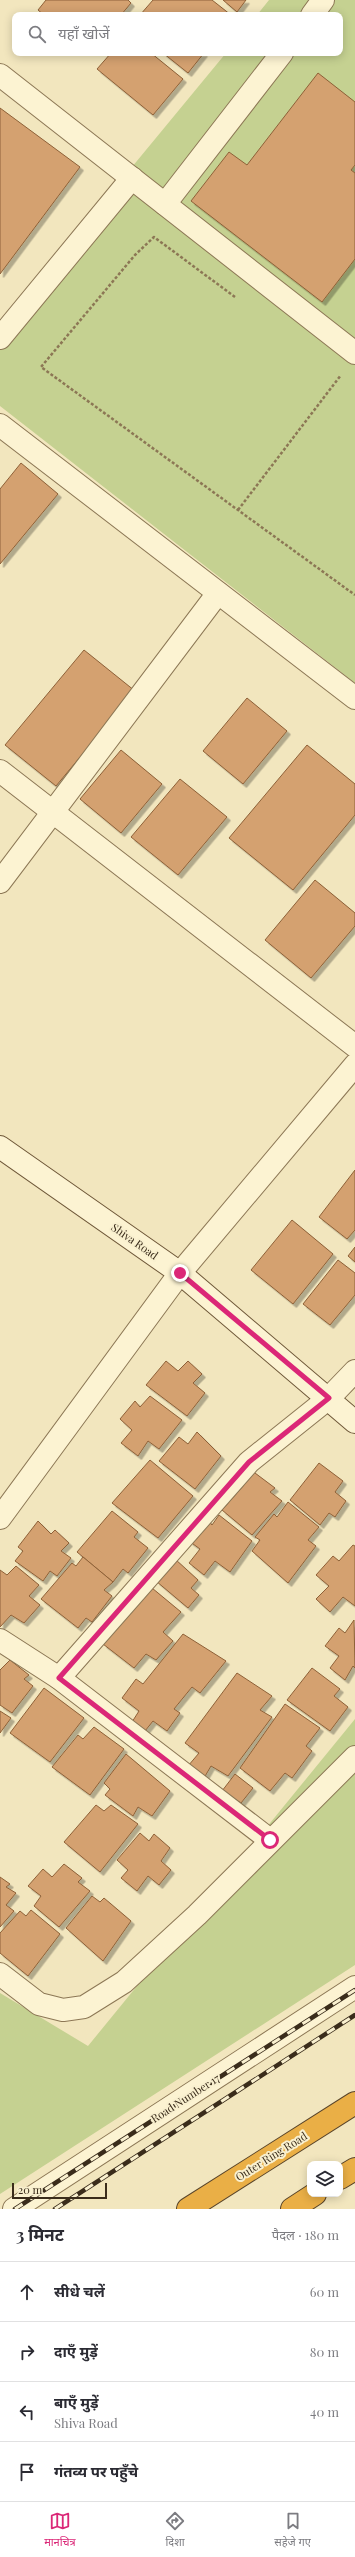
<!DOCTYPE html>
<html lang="hi">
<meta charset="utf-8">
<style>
body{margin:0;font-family:"Playfair Display","Noto Sans Devanagari",serif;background:#f2f2f3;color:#2b2b33}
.controls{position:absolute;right:12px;bottom:12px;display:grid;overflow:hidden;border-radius:8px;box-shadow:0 2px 10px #0003}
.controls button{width:36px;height:36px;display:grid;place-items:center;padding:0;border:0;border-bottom:1px solid #e1e1e2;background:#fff;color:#2b2b33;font:20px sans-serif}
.scale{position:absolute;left:12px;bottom:10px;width:95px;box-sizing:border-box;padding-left:4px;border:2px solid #3a2c1b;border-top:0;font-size:11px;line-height:14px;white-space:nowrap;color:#3a2c1b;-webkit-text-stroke:3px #f9f0cf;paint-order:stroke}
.stop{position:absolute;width:12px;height:12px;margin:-9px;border:3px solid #db2777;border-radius:50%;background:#fff}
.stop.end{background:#db2777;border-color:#fff;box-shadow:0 1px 4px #0008}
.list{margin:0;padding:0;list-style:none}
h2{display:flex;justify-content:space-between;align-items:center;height:52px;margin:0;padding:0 16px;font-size:17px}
h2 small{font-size:13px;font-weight:400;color:#7c7c81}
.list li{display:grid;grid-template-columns:26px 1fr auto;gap:12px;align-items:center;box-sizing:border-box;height:60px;padding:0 16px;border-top:1px solid #e1e1e2}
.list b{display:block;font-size:15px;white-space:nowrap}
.list p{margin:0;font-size:13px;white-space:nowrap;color:#7c7c81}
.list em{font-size:13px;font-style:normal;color:#7c7c81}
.icon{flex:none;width:22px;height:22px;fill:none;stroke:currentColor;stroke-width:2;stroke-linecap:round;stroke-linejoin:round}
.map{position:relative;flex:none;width:355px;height:2209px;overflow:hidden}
.search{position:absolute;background:#fff;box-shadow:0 2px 10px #0003;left:12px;right:12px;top:12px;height:44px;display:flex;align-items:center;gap:10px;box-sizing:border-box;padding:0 14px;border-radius:8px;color:#7c7c81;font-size:15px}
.sheet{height:292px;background:#fff}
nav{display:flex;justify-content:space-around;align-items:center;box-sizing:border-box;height:56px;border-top:1px solid #e1e1e2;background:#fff;font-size:11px;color:#7c7c81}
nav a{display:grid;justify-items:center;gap:2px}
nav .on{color:#db2777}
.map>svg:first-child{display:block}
</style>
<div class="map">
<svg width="355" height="2209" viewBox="0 0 355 2209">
<defs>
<filter id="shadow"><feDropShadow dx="3.5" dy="3.5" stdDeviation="0" flood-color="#0004"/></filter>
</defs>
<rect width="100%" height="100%" fill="#f2e6be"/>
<!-- green -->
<g fill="#c5d191">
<polygon points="269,0 355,0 355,683 0,406 0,327 226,53 340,53 340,15 257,15"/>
<polygon points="355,1719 355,1965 0,2194 0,1993 88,2046"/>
</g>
<!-- building -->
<g fill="#d4a170" stroke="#8e6138" filter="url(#shadow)">
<polygon points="46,0 128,0 131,3 121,15 44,15 38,10"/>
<polygon points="153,0 212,0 231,15 140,15"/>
<polygon points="223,0 246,0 237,12"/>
<polygon points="111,53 151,53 183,79 153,115 97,69"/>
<polygon points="163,53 204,53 188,73"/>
<polygon points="318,73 355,102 355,165 351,170 355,173 355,259 322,302 191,201 229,152 247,165"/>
<polygon points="0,108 80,167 0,274"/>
<polygon points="21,463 58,494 0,564 0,489"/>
<polygon points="84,650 135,691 56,786 5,745"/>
<polygon points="247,698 287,731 243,784 203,751"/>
<polygon points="307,745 355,784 355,815 293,890 229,838"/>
<polygon points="121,750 162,784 121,833 80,799"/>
<polygon points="180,779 227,817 178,875 131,837"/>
<polygon points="315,880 355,913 355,926 311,978 265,940"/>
<polygon points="355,1170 355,1230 347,1239 319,1217"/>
<polygon points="292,1220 333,1254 293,1304 251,1270"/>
<polygon points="355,1247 355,1262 348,1256"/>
<polygon points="338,1260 355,1273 355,1295 330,1325 303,1304"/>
<polygon points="166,1361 178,1371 188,1361 202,1374 193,1383 205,1393 187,1416 146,1385"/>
<polygon points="150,1396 182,1420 159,1449 148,1441 138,1456 121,1443 132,1430 120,1419 135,1401 140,1407"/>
<polygon points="197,1432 221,1456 195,1489 159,1461 179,1437 188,1444"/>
<polygon points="150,1460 193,1496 158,1538 112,1503"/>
<polygon points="319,1463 343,1481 335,1492 346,1501 335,1517 329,1513 320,1525 290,1500"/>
<polygon points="247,1467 275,1488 270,1492 282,1501 252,1535 222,1510 244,1485 237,1479"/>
<polygon points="288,1502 319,1527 308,1540 316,1546 288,1583 252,1551 260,1540 255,1537 274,1514 277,1517"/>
<polygon points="112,1511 138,1532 134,1537 148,1548 128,1573 123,1569 113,1582 77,1552"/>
<polygon points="219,1515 252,1541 230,1572 215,1561 204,1575 189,1563 200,1549 189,1541 207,1519 212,1525"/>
<polygon points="38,1521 51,1534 55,1530 69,1543 61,1551 71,1558 57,1576 50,1571 43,1581 15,1561 23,1551 18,1547"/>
<polygon points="353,1545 355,1546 355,1606 343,1597 330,1612 316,1599 329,1586 316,1575 333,1556 339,1561"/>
<polygon points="83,1557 113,1582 104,1590 112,1596 92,1622 86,1618 78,1628 41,1599 72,1563 76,1566"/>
<polygon points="175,1559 198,1580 191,1588 199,1595 188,1608 156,1581"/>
<polygon points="16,1566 39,1585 29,1596 40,1605 24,1623 11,1615 0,1627 0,1570 7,1575"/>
<polygon points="152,1588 181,1612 163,1632 173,1641 156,1660 146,1654 134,1668 103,1644"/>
<polygon points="354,1620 355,1668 353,1666 345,1680 330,1668 339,1656 325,1646 339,1628 345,1633"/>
<polygon points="183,1634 226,1661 200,1693 192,1687 174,1709 180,1713 167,1731 153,1721 145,1731 132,1722 139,1711 122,1698 136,1679 143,1684"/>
<polygon points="10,1660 29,1675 24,1679 33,1686 12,1713 0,1705 0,1670"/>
<polygon points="312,1668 340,1689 334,1696 348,1707 330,1731 287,1700"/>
<polygon points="237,1673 272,1696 260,1710 272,1717 228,1776 211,1766 204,1778 188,1766 199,1753 185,1743"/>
<polygon points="44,1688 84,1718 50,1762 10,1733"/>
<polygon points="285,1704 320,1728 306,1746 312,1751 292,1778 285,1773 270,1791 240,1768"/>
<polygon points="0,1711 11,1718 0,1733"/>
<polygon points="94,1727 124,1749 90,1795 52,1767 78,1735 83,1739"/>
<polygon points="126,1754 170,1791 152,1816 138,1807 133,1816 105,1795 110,1789 104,1783"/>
<polygon points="235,1774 253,1788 241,1803 222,1791"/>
<polygon points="96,1805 104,1811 111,1805 138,1824 100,1872 64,1842"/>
<polygon points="140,1833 149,1841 154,1834 170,1848 161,1861 171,1870 159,1885 148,1876 137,1891 121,1878 128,1870 117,1860"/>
<polygon points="64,1864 82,1878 78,1882 90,1891 59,1927 34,1906 41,1896 28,1886 43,1869 52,1877"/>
<polygon points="0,1877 10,1884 6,1887 16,1893 6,1905 14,1911 0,1927"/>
<polygon points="92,1896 100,1902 104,1898 131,1921 103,1961 66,1928"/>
<polygon points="31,1910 60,1934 28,1976 0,1953 0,1933 20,1911 26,1916"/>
</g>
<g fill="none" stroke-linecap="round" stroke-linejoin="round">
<!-- street casing -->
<g stroke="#8c7755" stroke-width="24">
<g id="street">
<polyline points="312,15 323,0"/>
<polyline points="0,75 355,353"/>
<polyline points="165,204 282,53"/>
<polyline points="0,338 132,178"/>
<polyline points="0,425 355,698"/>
<polyline points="0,771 355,1046"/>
<polyline points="0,882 218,593"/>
<polyline points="0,1518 180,1273 355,1065"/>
<polyline points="0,1640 59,1678 270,1840"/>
<polyline points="59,1678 249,1462 329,1398 355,1371"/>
<polyline points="0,1974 39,2004 63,2010 84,2007 124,1982 197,1915 355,1757"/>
<polyline points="14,2209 355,1987"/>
</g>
</g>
<!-- secondary casing -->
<g stroke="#6e5738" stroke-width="24">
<polyline id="secondary" points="0,1147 180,1273 355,1422"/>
</g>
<!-- highway casing -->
<g stroke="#59442a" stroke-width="24">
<g id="highway">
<polyline points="340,2178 355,2169"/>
<polyline points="188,2209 355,2103"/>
<polyline points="292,2209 315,2194"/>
</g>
</g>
<!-- path -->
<g stroke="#8c7755" stroke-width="2.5" stroke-dasharray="3 2" stroke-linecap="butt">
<polyline points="235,297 154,237 135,255 41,367 355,595"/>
<polyline points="238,510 341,375"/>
</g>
<!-- street -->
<use href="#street" stroke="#fcf3d2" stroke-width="22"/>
<!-- secondary -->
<use href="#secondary" stroke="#fcf3d2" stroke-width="22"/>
<!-- highway -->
<use href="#highway" stroke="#eaaf46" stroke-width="22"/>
<!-- rail casing -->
<g stroke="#3a2c1b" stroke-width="4.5">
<g id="rail">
<polyline points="15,2209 355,1990"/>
<polyline points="55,2209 355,2015"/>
</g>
</g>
<!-- rail -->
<use href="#rail" stroke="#f9f0cf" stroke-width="3" stroke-dasharray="9" stroke-linecap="butt"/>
</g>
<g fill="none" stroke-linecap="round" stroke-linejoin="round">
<!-- route -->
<polyline stroke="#db2777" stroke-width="5" points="180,1273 329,1398 249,1462 59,1678 270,1840"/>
</g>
<g text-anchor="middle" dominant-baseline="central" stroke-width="4" stroke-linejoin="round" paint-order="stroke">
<!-- street labels -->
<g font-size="11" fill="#3a2c1b" stroke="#f9f0cf">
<text transform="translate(135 1241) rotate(35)">Shiva Road</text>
<text transform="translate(185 2098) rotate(-33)">Road Number 17</text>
<text transform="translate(271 2156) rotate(-32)">Outer Ring Road</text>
</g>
</g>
</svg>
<div class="controls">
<button><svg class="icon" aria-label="layers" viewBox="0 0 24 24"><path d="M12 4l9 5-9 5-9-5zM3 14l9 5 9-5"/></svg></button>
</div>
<div class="scale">20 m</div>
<div class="stop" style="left:270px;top:1840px"></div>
<div class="stop end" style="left:180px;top:1273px"></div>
<div class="search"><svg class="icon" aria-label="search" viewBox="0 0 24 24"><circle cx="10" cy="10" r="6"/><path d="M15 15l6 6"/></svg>यहाँ खोजें</div>
</div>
<section class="sheet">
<h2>3 मिनट<small>पैदल · 180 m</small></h2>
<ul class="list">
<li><svg class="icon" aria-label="ahead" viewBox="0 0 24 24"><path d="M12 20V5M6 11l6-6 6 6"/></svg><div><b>सीधे चलें</b></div><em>60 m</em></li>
<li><svg class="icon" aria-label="right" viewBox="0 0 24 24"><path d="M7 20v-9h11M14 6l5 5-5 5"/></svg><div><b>दाएँ मुड़ें</b></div><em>80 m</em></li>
<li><svg class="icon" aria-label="left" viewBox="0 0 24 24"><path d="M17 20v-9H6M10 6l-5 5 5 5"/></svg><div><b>बाएँ मुड़ें</b><p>Shiva Road</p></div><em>40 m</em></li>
<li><svg class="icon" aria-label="arrive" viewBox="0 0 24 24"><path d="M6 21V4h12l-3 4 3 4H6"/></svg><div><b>गंतव्य पर पहुँचे</b></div></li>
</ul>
</section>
<nav>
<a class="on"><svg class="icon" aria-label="map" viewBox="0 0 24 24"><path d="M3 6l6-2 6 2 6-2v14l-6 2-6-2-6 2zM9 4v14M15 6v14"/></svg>मानचित्र</a>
<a><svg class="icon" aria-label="directions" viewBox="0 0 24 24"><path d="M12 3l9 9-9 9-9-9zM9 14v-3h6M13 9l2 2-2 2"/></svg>दिशा</a>
<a><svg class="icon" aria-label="saved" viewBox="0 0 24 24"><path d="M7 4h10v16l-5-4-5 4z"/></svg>सहेजे गए</a>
</nav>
